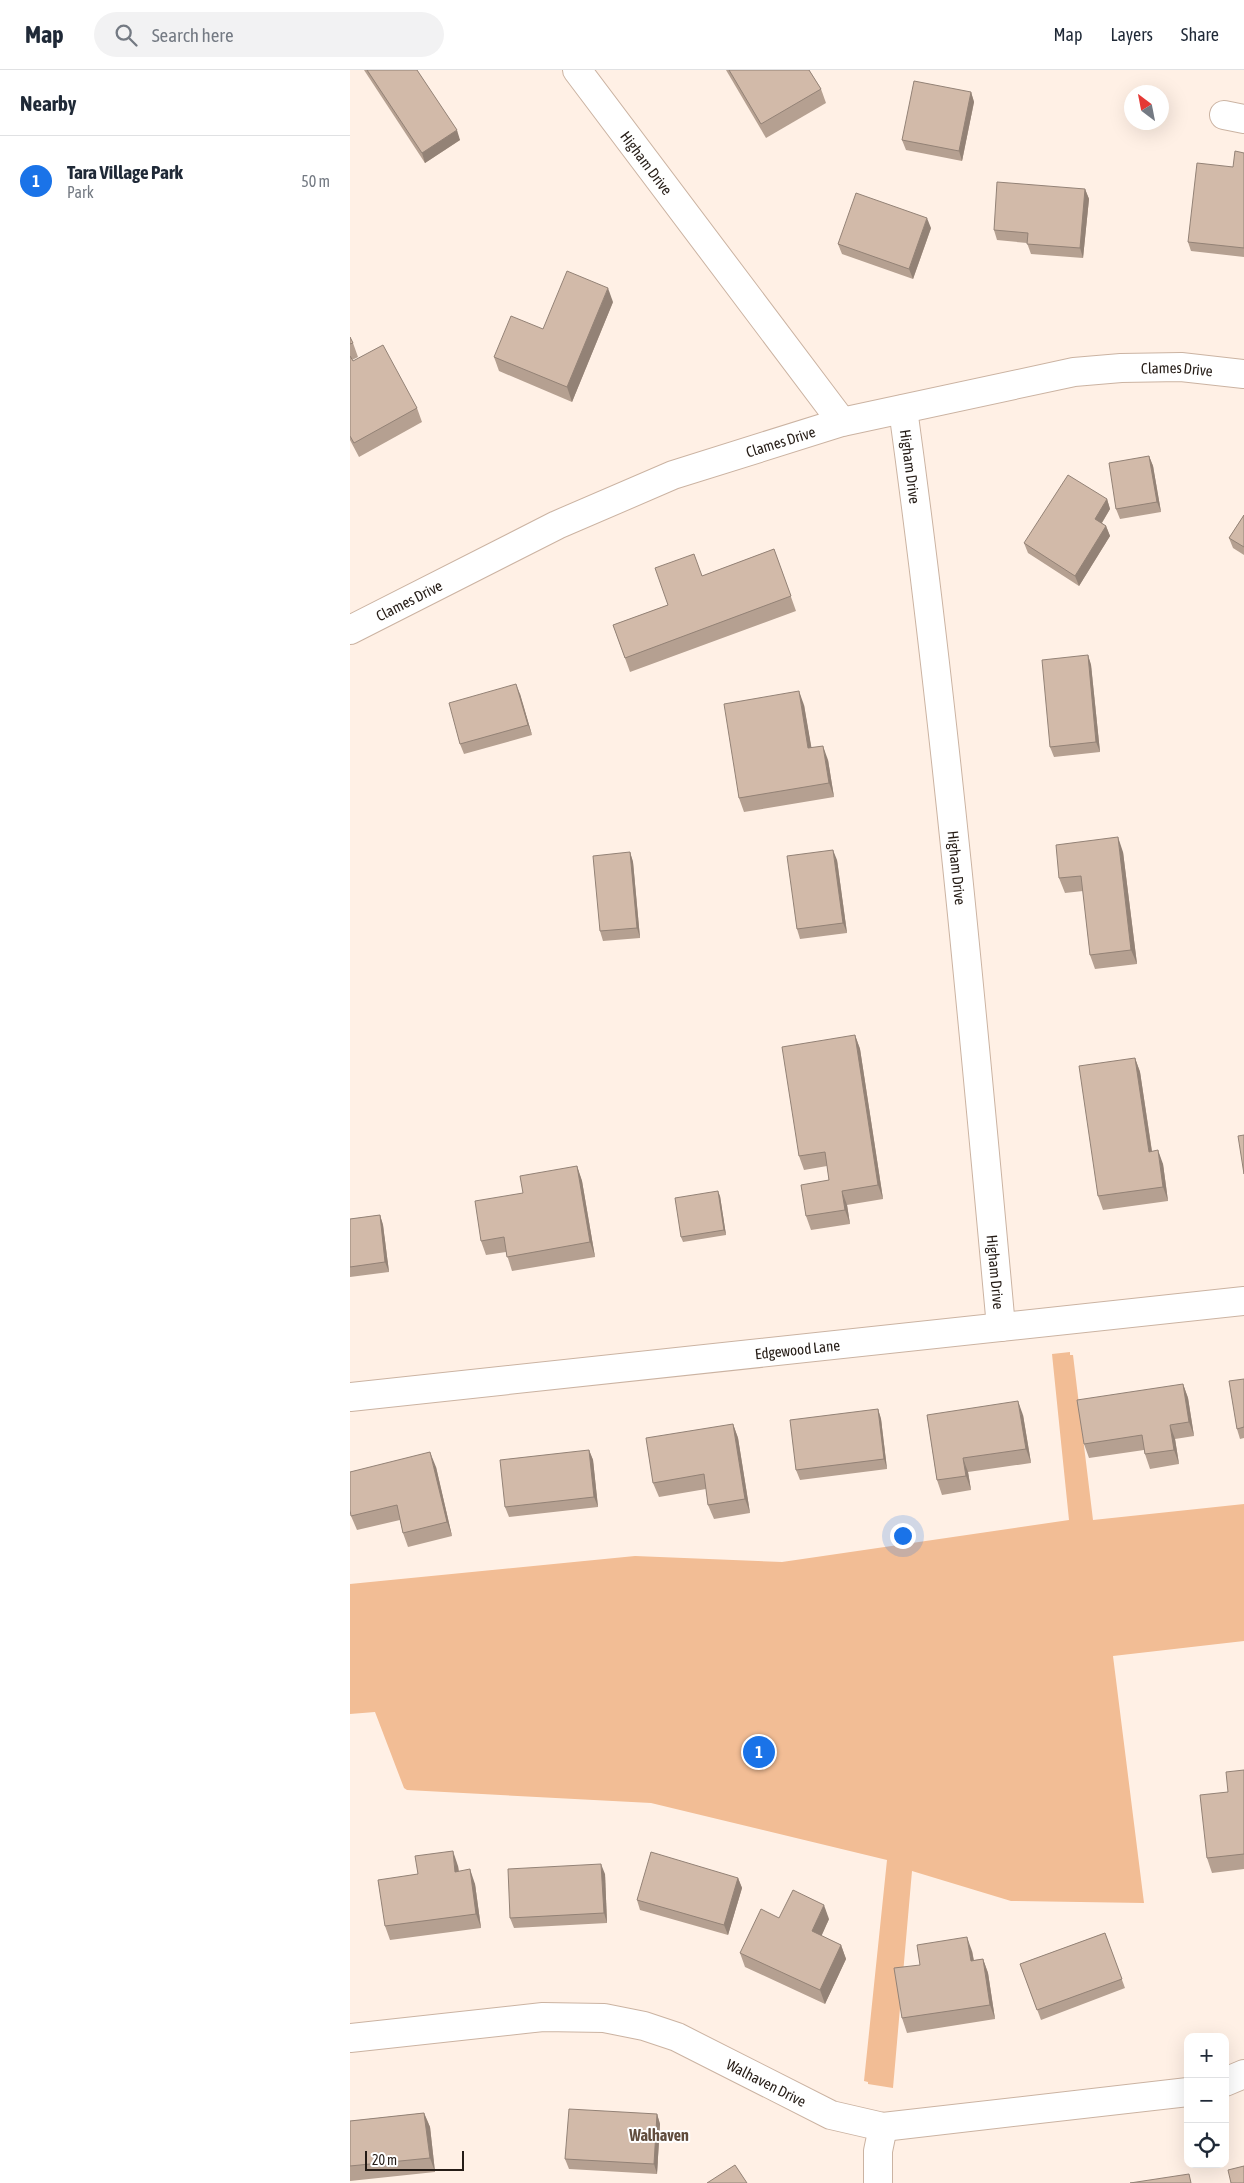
<!DOCTYPE html>
<meta charset="utf-8">
<style>
body{margin:0;font-family:"Asap Condensed",sans-serif;background:#f2f2f3;color:#1f2937}
.controls{position:absolute;right:15px;bottom:15px;display:grid;overflow:hidden;border-radius:10px;box-shadow:0 5px 20px #0002}
.controls button{width:45px;height:45px;display:grid;place-items:center;padding:0;border:0;border-bottom:1px solid #e0e1e3;background:#fff;color:#1f2937;font:25px sans-serif}
.compass{position:absolute;left:774px;top:15px;width:45px;height:45px;border-radius:50%;background:#fff;box-shadow:0 5px 20px #0002;rotate:328deg}
.scale{position:absolute;left:15px;bottom:12px;width:99px;box-sizing:border-box;padding-left:5px;border:2px solid #251c16;border-top:0;font-size:14px;line-height:18px;white-space:nowrap;color:#251c16;-webkit-text-stroke:4px #fff;paint-order:stroke}
.you{position:absolute;left:552px;top:1465px;width:18px;height:18px;margin:-12px;border:4px solid #fff;border-radius:50%;background:#1a73e8;box-shadow:0 0 0 8px #1a73e833}
.badge{display:grid;place-items:center;width:32px;height:32px;border-radius:50%;background:#1a73e8;color:#fff;font-size:16px;font-weight:700}
.pin{position:absolute;translate:-50% -50%;border:2px solid #fff;box-shadow:0 1px 5px #0006}
.list{margin:0;padding:0;list-style:none}
h2{display:flex;justify-content:space-between;align-items:center;height:65px;margin:0;padding:0 20px;font-size:21px}
h2 small{font-size:16px;font-weight:400;color:#747a83}
.list li{display:grid;grid-template-columns:32px 1fr auto;gap:15px;align-items:center;box-sizing:border-box;height:90px;padding:0 20px;border-top:1px solid #e0e1e3}
.list b{display:block;font-size:19px;white-space:nowrap}
.list p{margin:0;font-size:16px;white-space:nowrap;color:#747a83}
.list em{font-size:16px;font-style:normal;color:#747a83}
.icon{flex:none;width:28px;height:28px;fill:none;stroke:currentColor;stroke-width:2;stroke-linecap:round;stroke-linejoin:round}
.map{position:relative;flex:none;width:894px;height:2113px;overflow:hidden}
header{display:flex;align-items:center;gap:30px;box-sizing:border-box;height:70px;padding:0 25px;background:#fff;border-bottom:1px solid #e0e1e3}
header strong{font-size:24px}
nav{display:flex;gap:28px;margin-inline-start:auto;font-size:18px}
.search{width:350px;height:45px;background:#f2f2f3;display:flex;align-items:center;gap:12px;box-sizing:border-box;padding:0 18px;border-radius:28px;color:#747a83;font-size:19px}
main{display:flex}
aside{flex:1;background:#fff}
.map>svg:first-child{display:block}
</style>
<header>
<strong>Map</strong>
<div class="search"><svg class="icon" aria-label="search" viewBox="0 0 24 24"><circle cx="10" cy="10" r="6"/><path d="M15 15l6 6"/></svg>Search here</div>
<nav><a>Map</a><a>Layers</a><a>Share</a></nav>
</header>
<main>
<aside>
<h2>Nearby<small></small></h2>
<ul class="list">
<li><span class="badge">1</span><div><b>Tara Village Park</b><p>Park</p></div><em>50 m</em></li>
</ul>
</aside>
<div class="map">
<svg width="894" height="2113" viewBox="0 0 894 2113">
<rect width="100%" height="100%" fill="#fff0e5"/>
<!-- green -->
<polygon fill="#f2bd95" points="720,1282 720,1285 723,1285 743,1450 894,1434 894,1571 763,1586 794,1833 661,1831 562,1801 543,2018 518,2014 518,2012 514,2011 537,1790 301,1733 57,1720 54,1718 25,1642 0,1644 0,1514 285,1486 432,1492 719,1450 702,1284"/>
<g fill="none" stroke-linecap="round" stroke-linejoin="round">
<!-- minor casing -->
<g stroke="#cbb3a2" stroke-width="30">
<g id="minor">
<path id="s1" d="M227,0l265,352"/>
<polyline points="874,45 894,49"/>
<path id="s2" d="M553,339c42,305 70,612 98,918"/>
<path id="s3" d="M0,560l207,-105 116,-50 169,-53 232,-50 47,-4 60,-1 63,7"/>
<path id="s4" d="M0,1327l894,-96"/>
<path id="s5" d="M0,1968l193,-21 61,1 40,8 33,11 154,78 52,12 305,-35"/>
<polyline points="875,2012 894,2004"/>
<polyline points="528,2113 528,2081 533,2057"/>
</g>
</g>
<!-- minor -->
<use href="#minor" stroke="#fff" stroke-width="28"/>
</g>
<!-- wall -->
<g fill="#b5a091">
<polygon points="14,0 67,0 110,70 75,93"/>
<polygon points="376,0 459,0 471,19 476,33 416,68"/>
<polygon points="621,22 624,32 612,91 556,80 552,70"/>
<polygon points="894,83 894,187 841,181 838,172 883,97"/>
<polygon points="735,119 739,129 733,188 681,184 677,173 647,170 644,160"/>
<polygon points="581,158 563,209 492,184 488,174"/>
<polygon points="263,232 222,332 149,301 144,287 193,259"/>
<polygon points="0,267 3,273 8,287 2,290 3,291 67,338 72,352 9,387 0,370"/>
<polygon points="799,386 803,396 811,442 770,449 766,439"/>
<polygon points="757,429 760,439 752,453 756,456 760,466 729,516 678,483 674,473"/>
<polygon points="894,445 894,485 883,478 879,468"/>
<polygon points="424,479 446,541 280,602 263,555 318,535 352,506"/>
<polygon points="738,585 741,595 750,682 704,687 700,677"/>
<polygon points="170,624 182,665 114,684 110,674"/>
<polygon points="454,635 461,677 478,690 484,727 394,742 389,728"/>
<polygon points="280,782 283,792 290,868 253,871 250,861"/>
<polygon points="773,782 787,894 745,899 740,885 733,821 715,823 709,808"/>
<polygon points="487,790 497,863 450,869 447,859"/>
<polygon points="505,965 510,979 533,1129 497,1135 500,1154 461,1160 456,1146 479,1110 477,1096 454,1100 449,1086"/>
<polygon points="785,988 790,1002 802,1081 813,1094 818,1131 753,1140 748,1126"/>
<polygon points="227,1096 232,1111 245,1187 162,1201 156,1182 136,1185 131,1171 173,1123"/>
<polygon points="370,1126 376,1165 333,1172 331,1167"/>
<polygon points="30,1145 33,1155 39,1202 0,1207 0,1149"/>
<polygon points="894,1309 894,1368 890,1369 887,1359"/>
<polygon points="833,1314 838,1328 844,1366 825,1369 829,1394 800,1399 795,1384 794,1380 739,1388 734,1374"/>
<polygon points="528,1339 531,1349 537,1399 450,1410 446,1400"/>
<polygon points="577,1345 673,1345 681,1393 618,1402 621,1420 592,1425 587,1410"/>
<polygon points="383,1354 388,1368 400,1443 364,1449 358,1435 356,1419 309,1427 303,1413"/>
<polygon points="239,1380 243,1390 248,1437 159,1447 155,1437"/>
<polygon points="86,1397 102,1466 58,1477 53,1463 50,1450 7,1460 1,1446"/>
<polygon points="894,1700 894,1799 862,1803 857,1788 878,1722"/>
<polygon points="108,1796 109,1801 125,1814 131,1858 40,1870 35,1856 68,1804"/>
<polygon points="255,1804 257,1853 164,1858 160,1848"/>
<polygon points="388,1808 392,1818 378,1865 290,1840 287,1830"/>
<polygon points="429,1848 479,1849 471,1866 491,1875 496,1889 475,1934 395,1897 390,1883"/>
<polygon points="755,1863 775,1918 691,1950 670,1894"/>
<polygon points="622,1881 624,1890 633,1889 638,1903 645,1949 557,1963 552,1948 570,1895"/>
<polygon points="74,2043 80,2057 85,2102 0,2111 0,2051"/>
<polygon points="307,2044 310,2054 307,2104 219,2099 215,2089"/>
</g>
<!-- shaded-wall -->
<g fill="#938276">
<polygon points="621,22 624,32 612,91 609,81"/>
<polygon points="107,60 110,70 75,93 72,83"/>
<polygon points="735,119 739,129 733,188 730,178"/>
<polygon points="577,148 581,158 563,209 559,199"/>
<polygon points="258,218 263,232 222,332 217,317"/>
<polygon points="799,386 803,396 811,442 807,432"/>
<polygon points="757,429 760,439 748,459 745,449"/>
<polygon points="756,456 760,466 729,516 725,506"/>
<polygon points="738,585 741,595 750,682 746,672"/>
<polygon points="166,614 170,624 182,665 178,655"/>
<polygon points="449,621 454,635 464,692 458,678"/>
<polygon points="473,676 478,690 484,727 479,713"/>
<polygon points="768,767 773,782 787,894 781,880"/>
<polygon points="483,780 487,790 497,863 493,853"/>
<polygon points="280,782 283,792 290,868 287,858"/>
<polygon points="505,965 510,979 533,1129 528,1115"/>
<polygon points="785,988 790,1002 804,1096 799,1082"/>
<polygon points="808,1080 813,1094 818,1131 813,1117"/>
<polygon points="227,1096 232,1111 245,1187 240,1172"/>
<polygon points="368,1121 370,1126 376,1165 374,1160"/>
<polygon points="492,1121 497,1135 500,1154 495,1140"/>
<polygon points="30,1145 33,1155 39,1202 35,1192"/>
<polygon points="833,1314 838,1328 844,1366 839,1352"/>
<polygon points="668,1331 673,1345 681,1393 676,1379"/>
<polygon points="528,1339 531,1349 537,1399 534,1389"/>
<polygon points="383,1354 388,1368 400,1443 395,1429"/>
<polygon points="820,1355 825,1369 829,1394 824,1380"/>
<polygon points="239,1380 243,1390 248,1437 244,1427"/>
<polygon points="80,1382 86,1397 102,1466 97,1452"/>
<polygon points="613,1388 618,1402 621,1420 616,1406"/>
<polygon points="103,1781 108,1796 110,1816 105,1802"/>
<polygon points="251,1794 255,1804 257,1853 254,1843"/>
<polygon points="120,1799 125,1814 131,1858 126,1844"/>
<polygon points="388,1808 392,1818 378,1865 374,1855"/>
<polygon points="474,1835 479,1849 467,1876 462,1861"/>
<polygon points="617,1867 622,1881 626,1905 621,1891"/>
<polygon points="491,1875 496,1889 475,1934 470,1920"/>
<polygon points="633,1889 638,1903 645,1949 640,1935"/>
<polygon points="74,2043 80,2057 85,2102 80,2088"/>
<polygon points="307,2044 310,2054 307,2104 304,2094"/>
</g>
<!-- building -->
<g fill="#d2baa9" stroke="#938276">
<polygon points="17,0 67,0 107,60 72,83"/>
<polygon points="379,0 459,0 471,19 411,54"/>
<polygon points="564,11 621,22 609,81 552,70"/>
<polygon points="885,81 894,83 894,178 838,172 847,93 883,97"/>
<polygon points="647,112 735,119 730,178 677,174 678,163 644,160"/>
<polygon points="506,123 577,148 559,199 488,174"/>
<polygon points="217,201 258,218 217,317 144,287 161,246 193,259"/>
<polygon points="0,267 3,273 0,274"/>
<polygon points="33,275 67,338 4,373 0,366 0,286 3,291"/>
<polygon points="799,386 807,432 766,439 759,393"/>
<polygon points="718,405 757,429 745,449 756,456 725,506 674,473"/>
<polygon points="894,445 894,477 879,468"/>
<polygon points="424,479 441,526 275,588 263,555 318,535 305,498 344,484 352,506"/>
<polygon points="738,585 746,672 700,677 692,590"/>
<polygon points="166,614 178,655 110,674 99,633"/>
<polygon points="449,621 458,678 473,676 479,713 389,728 374,634"/>
<polygon points="768,767 781,880 740,885 731,806 709,808 706,775"/>
<polygon points="483,780 493,853 447,859 437,786"/>
<polygon points="280,782 287,858 250,861 243,786"/>
<polygon points="505,965 528,1115 492,1121 495,1140 456,1146 451,1115 479,1110 475,1082 449,1086 432,977"/>
<polygon points="785,988 799,1082 808,1080 813,1117 748,1126 729,996"/>
<polygon points="894,1065 894,1104 888,1066"/>
<polygon points="227,1096 240,1172 157,1187 154,1167 131,1171 125,1131 173,1123 170,1106"/>
<polygon points="368,1121 374,1160 331,1167 325,1128"/>
<polygon points="30,1145 35,1192 0,1197 0,1149"/>
<polygon points="894,1309 894,1357 887,1359 879,1311"/>
<polygon points="833,1314 839,1352 820,1355 824,1380 795,1384 792,1365 734,1374 727,1330"/>
<polygon points="668,1331 676,1379 613,1388 616,1406 587,1410 577,1345"/>
<polygon points="528,1339 534,1389 446,1400 440,1350"/>
<polygon points="383,1354 395,1429 358,1435 354,1404 303,1413 296,1368"/>
<polygon points="239,1380 244,1427 155,1437 150,1390"/>
<polygon points="80,1382 97,1452 53,1463 47,1435 1,1446 0,1440 0,1402"/>
<polygon points="894,1700 894,1784 857,1788 850,1725 878,1722 876,1702"/>
<polygon points="103,1781 105,1802 120,1799 126,1844 35,1856 28,1810 68,1804 65,1786"/>
<polygon points="301,1782 388,1808 374,1855 287,1830"/>
<polygon points="251,1794 254,1843 160,1848 158,1799"/>
<polygon points="443,1820 474,1835 462,1861 491,1875 470,1920 390,1883 411,1839 429,1848"/>
<polygon points="755,1863 772,1909 687,1940 670,1894"/>
<polygon points="617,1867 621,1891 633,1889 640,1935 552,1948 544,1898 570,1895 567,1875"/>
<polygon points="219,2039 307,2044 304,2094 215,2089"/>
<polygon points="74,2043 80,2088 0,2096 0,2051"/>
<polygon points="385,2095 397,2113 357,2113"/>
<polygon points="894,2096 894,2113 881,2113 878,2100"/>
<polygon points="839,2104 841,2113 780,2113"/>
</g>
<g text-anchor="middle" dominant-baseline="central" stroke-width="4" stroke-linejoin="round" paint-order="stroke">
<!-- street labels -->
<g font-size="15" fill="#251c16" stroke="#fff">
<text stroke="none"><textPath href="#s1" startOffset="116">Higham Drive</textPath></text>
<text stroke="none"><textPath href="#s3" startOffset="876">Clames Drive</textPath></text>
<text stroke="none"><textPath href="#s3" startOffset="471">Clames Drive</textPath></text>
<text stroke="none"><textPath href="#s2" startOffset="58">Higham Drive</textPath></text>
<text stroke="none"><textPath href="#s3" startOffset="66">Clames Drive</textPath></text>
<text stroke="none"><textPath href="#s2" startOffset="462">Higham Drive</textPath></text>
<text stroke="none"><textPath href="#s2" startOffset="868">Higham Drive</textPath></text>
<text stroke="none"><textPath href="#s4" startOffset="450">Edgewood Lane</textPath></text>
<text stroke="none"><textPath href="#s5" startOffset="431">Walhaven Drive</textPath></text>
</g>
<!-- neighbourhood labels -->
<g font-size="16" font-weight="bold" fill="#604c3d" stroke="#fff">
<text x="309" y="2065">Walhaven</text>
</g>
</g>
</svg>
<div class="controls">
<button>+</button>
<button>−</button>
<button><svg class="icon" aria-label="locate" viewBox="0 0 24 24"><circle cx="12" cy="12" r="6"/><path d="M12 2v4M12 18v4M2 12h4M18 12h4"/></svg></button>
</div>
<svg class="compass" viewBox="-18 -18 36 36"><path d="M0-13l5 13h-10z" fill="#e53935"/><path d="M0 13l5-13h-10z" fill="#747a83"/></svg>
<div class="scale">20 m</div>
<div class="you"></div>
<div class="pin badge" style="left:409px;top:1682px">1</div>
</div>
</main>
